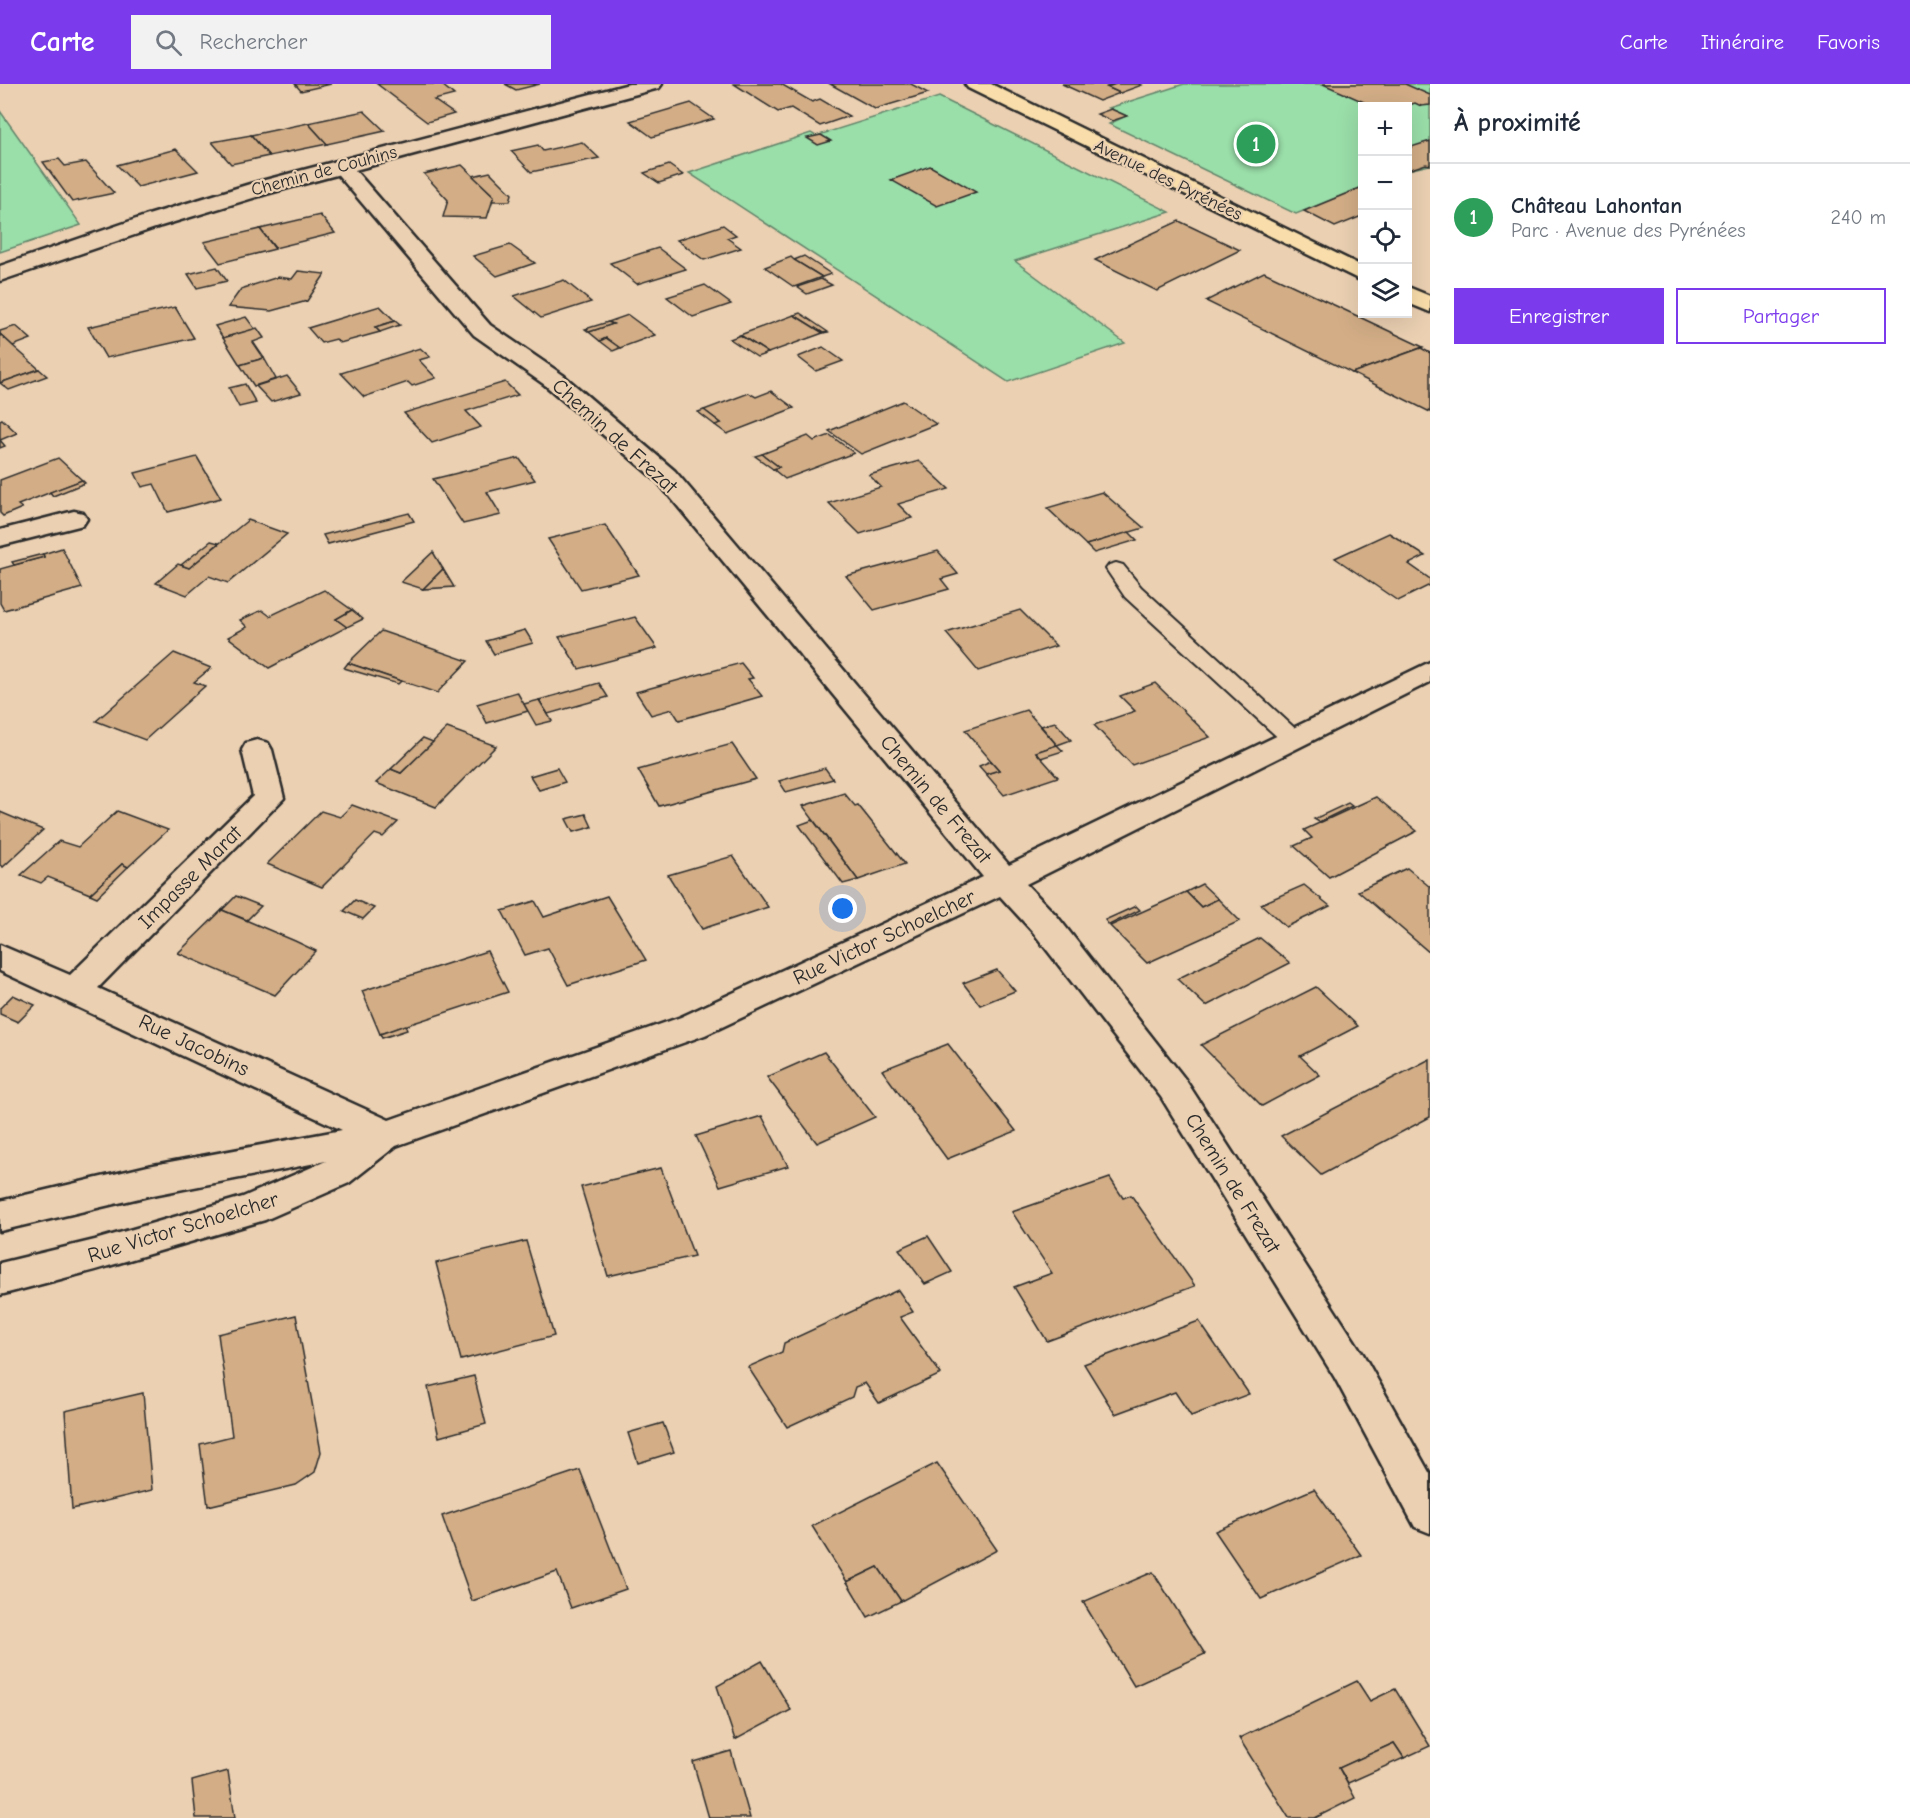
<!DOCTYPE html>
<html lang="fr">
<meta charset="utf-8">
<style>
body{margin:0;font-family:"Comic Neue",sans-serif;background:#f2f2f3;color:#1f2937}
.controls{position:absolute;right:18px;top:18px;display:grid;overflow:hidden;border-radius:0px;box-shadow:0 6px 24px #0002}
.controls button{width:54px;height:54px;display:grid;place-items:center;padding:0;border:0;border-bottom:2px solid #e0e1e3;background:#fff;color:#1f2937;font:30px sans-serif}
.you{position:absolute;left:843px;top:825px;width:21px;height:21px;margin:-15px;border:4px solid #fff;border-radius:50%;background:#1a73e8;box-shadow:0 0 0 9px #1a73e833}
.badge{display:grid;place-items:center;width:39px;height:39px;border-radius:50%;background:#7c3aed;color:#fff;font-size:20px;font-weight:700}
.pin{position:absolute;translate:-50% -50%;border:3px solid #fff;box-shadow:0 2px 6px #0006}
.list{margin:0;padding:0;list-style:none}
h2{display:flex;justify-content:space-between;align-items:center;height:78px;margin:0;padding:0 24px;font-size:26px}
h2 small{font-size:20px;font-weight:400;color:#747a83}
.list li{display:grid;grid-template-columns:39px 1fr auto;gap:18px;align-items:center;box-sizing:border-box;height:108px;padding:0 24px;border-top:2px solid #e0e1e3}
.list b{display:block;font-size:22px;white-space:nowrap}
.list p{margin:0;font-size:20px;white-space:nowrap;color:#747a83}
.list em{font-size:20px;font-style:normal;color:#747a83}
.actions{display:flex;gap:12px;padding:18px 24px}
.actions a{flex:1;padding:14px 0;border:2px solid #7c3aed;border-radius:0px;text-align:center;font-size:21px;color:#7c3aed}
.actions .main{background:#7c3aed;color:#fff}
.icon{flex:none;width:33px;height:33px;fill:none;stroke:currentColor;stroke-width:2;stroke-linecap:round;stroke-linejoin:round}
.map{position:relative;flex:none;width:1430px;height:1734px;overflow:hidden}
header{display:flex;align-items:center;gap:36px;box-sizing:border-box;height:84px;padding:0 30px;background:#7c3aed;color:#fff}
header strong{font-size:28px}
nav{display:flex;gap:33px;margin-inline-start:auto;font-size:21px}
.search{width:420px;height:54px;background:#f2f2f3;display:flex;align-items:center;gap:15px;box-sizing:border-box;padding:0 21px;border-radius:0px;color:#747a83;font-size:22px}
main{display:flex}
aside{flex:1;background:#fff}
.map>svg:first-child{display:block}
</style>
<header>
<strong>Carte</strong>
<div class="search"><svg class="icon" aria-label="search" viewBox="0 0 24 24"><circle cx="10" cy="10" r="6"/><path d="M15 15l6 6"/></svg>Rechercher</div>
<nav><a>Carte</a><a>Itinéraire</a><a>Favoris</a></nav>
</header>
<main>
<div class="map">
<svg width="1430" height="1734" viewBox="0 0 1430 1734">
<rect width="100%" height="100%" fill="#ebd0b2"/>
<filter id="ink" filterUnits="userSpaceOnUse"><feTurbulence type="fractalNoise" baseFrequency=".0167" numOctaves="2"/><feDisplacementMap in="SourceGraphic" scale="12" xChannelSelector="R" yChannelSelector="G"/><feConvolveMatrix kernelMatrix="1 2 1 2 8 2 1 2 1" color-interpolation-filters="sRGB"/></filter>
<g filter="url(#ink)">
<!-- green -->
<g fill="#9adea9" stroke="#62846a" stroke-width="1.5">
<polygon points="1184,0 1430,0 1430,81 1408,86 1408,22 1362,22 1362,103 1296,130 1109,40 1126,32 1109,24"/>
<polygon points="939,13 1170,128 1015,177 1125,259 1008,298 689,89 811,49 816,52"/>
<polygon points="0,27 81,141 0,168"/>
</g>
<!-- building -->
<g fill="#d2ad86" stroke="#2b2b2b" stroke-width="1.5">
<polygon points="295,0 331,0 301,7"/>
<polygon points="377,0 441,0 454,11 434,16 454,30 427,38"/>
<polygon points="505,0 540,0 516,6"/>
<polygon points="734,0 781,0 812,18 820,15 849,32 820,42 791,24 778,28"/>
<polygon points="830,0 911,0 928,9 875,25"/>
<polygon points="1062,0 1116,0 1107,3 1120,9 1099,17"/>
<polygon points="1116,0 1140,0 1142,1 1120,9 1107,3"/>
<polygon points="1323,0 1405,0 1430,11 1430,21 1421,22 1415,19 1406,22 1373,22"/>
<polygon points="691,19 714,35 652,53 630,37"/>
<polygon points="1111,25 1127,32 1112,37 1097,30"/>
<polygon points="364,27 385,47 327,60 308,39"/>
<polygon points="308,39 327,60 269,72 251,51"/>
<polygon points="251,51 269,72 231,80 212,58"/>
<polygon points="821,51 831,57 818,61 807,54"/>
<polygon points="1430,57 1430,81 1426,80 1408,86 1408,64"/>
<polygon points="582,58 599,74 531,88 511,67 538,61 543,67"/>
<polygon points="176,65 198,87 138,103 117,81"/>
<polygon points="59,75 65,82 86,78 114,109 72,118 43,78"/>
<polygon points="462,81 494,112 487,134 443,133 448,116 424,90"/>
<polygon points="669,81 683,91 659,99 644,89"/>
<polygon points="930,82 976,108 937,122 891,96"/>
<polygon points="490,88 512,110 510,117 492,117 494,112 473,92"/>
<polygon points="1360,104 1362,105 1362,132 1335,143 1304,127"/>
<polygon points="320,131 335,149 275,164 260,145"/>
<polygon points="1179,137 1240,166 1157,207 1095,176"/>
<polygon points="723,141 736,151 727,154 741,164 704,176 677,156"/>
<polygon points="260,145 275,165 220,179 204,158"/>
<polygon points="510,161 535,179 497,192 473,172"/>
<polygon points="658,164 686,185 637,200 610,179"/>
<polygon points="804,172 831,190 822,193 794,176"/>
<polygon points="791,173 794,176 822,193 794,203 765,183"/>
<polygon points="217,183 227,197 197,204 188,190"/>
<polygon points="298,187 325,190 307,217 271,227 228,223 241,205 278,193 292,195"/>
<polygon points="1264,188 1423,263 1352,289 1206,217"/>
<polygon points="821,195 832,201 807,210 797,203"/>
<polygon points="564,196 591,218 541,234 514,212"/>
<polygon points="705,201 731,220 693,233 667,213"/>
<polygon points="380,222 395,237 375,243 380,248 340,259 336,255 321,259 308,244"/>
<polygon points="175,223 194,254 106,274 88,243"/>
<polygon points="800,229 828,248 823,249 794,231"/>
<polygon points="628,231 655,251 620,264 606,254 600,257 589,248 613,240 608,238"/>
<polygon points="794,231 823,249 768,269 740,251"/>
<polygon points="246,233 255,245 223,254 215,242"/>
<polygon points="395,237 400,241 380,248 375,243"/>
<polygon points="608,238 613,240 589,248 585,245"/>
<polygon points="16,242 31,255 13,262 0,250 0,247"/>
<polygon points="257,244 264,254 253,258 264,274 240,281 223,254"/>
<polygon points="0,250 13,262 39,285 0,299"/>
<polygon points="740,251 768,269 757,273 730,255"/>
<polygon points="606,254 620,264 613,267 600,257"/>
<polygon points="823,263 843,277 816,287 798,273"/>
<polygon points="420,264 430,273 419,276 436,294 412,302 408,298 364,313 341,289"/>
<polygon points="1421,264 1430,269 1430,328 1352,289"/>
<polygon points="264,274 276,295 254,302 240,281"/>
<polygon points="39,285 47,292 9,306 0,299"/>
<polygon points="287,292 301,309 271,318 256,302"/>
<polygon points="505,298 518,311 466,327 481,343 432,359 404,329"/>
<polygon points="245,300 256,319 239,323 229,304"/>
<polygon points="771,307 794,324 727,350 715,341 721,339 704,326 749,309 756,313"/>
<polygon points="903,317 936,340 861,370 829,347"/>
<polygon points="704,326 721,339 715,341 698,328"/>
<polygon points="2,335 17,349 0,356 5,362 0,364 0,336"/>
<polygon points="830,351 854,369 785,395 773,385 779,383 762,370 808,352 814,357"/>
<polygon points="762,370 779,383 773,385 755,372"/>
<polygon points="197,373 221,414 168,428 154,400 142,403 135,389"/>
<polygon points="58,374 82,396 18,421 22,424 3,432 0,429 0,396"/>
<polygon points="519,374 535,396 487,408 501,431 463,440 433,395"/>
<polygon points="919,377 949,405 898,420 912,434 860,450 829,419 881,403 869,391"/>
<polygon points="82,396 85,399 53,412 50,408"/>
<polygon points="1102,408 1144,444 1086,461 1047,424"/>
<polygon points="409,429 414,437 328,460 323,451"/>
<polygon points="248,436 287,450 228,499 209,492 187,511 156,499 178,480 189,484"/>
<polygon points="605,441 639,491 581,505 548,455"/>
<polygon points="1129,448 1137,456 1094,469 1086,461"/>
<polygon points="1389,449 1425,472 1409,480 1430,495 1430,501 1398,517 1335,474"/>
<polygon points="211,457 219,459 189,484 181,481"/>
<polygon points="62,464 82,504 4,526 0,519 0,485 44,473 43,470"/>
<polygon points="938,467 958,490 941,495 949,505 874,526 846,492"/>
<polygon points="433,468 443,485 423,505 401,498"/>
<polygon points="43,470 44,473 14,481 12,478"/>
<polygon points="443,485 454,503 423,505"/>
<polygon points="324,506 352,526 336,535 347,543 269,584 228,553 247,543 240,536 262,526 270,532"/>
<polygon points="352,526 363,535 347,543 336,535"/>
<polygon points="1020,526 1056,562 978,587 946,549"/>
<polygon points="635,533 657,564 579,585 559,553"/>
<polygon points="525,546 533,559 494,570 486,557"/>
<polygon points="381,547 468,577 437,609 348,579"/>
<polygon points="174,569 211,584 194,598 205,602 145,656 96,637"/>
<polygon points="348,579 401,597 398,600 344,584"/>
<polygon points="741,579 753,594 748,595 762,612 679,636 672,625 651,631 636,608"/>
<polygon points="599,599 608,613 548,630 539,616"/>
<polygon points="1155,599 1210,653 1132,681 1094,641 1135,627 1120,612"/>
<polygon points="517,608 528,627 487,639 477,620"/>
<polygon points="539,616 552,637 536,641 524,620"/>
<polygon points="1026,626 1057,661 1036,668 1058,693 1004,711 986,690 999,686 965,646"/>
<polygon points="1055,638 1071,656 1057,661 1041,642"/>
<polygon points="447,644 496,662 436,723 376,699 391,685 401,689"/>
<polygon points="423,654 433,658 401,689 391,685"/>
<polygon points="732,660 756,695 659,722 638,686"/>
<polygon points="1057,661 1063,667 1041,674 1036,668"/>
<polygon points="991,677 999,686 986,690 979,682"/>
<polygon points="557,684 565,698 539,706 530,692"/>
<polygon points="825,684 833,695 786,708 779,697"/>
<polygon points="844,709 855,722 858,721 905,780 858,796 803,722"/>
<polygon points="1376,713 1417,747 1329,793 1294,762 1312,754 1304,746"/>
<polygon points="1348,719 1352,722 1319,738 1314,735"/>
<polygon points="352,721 398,738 383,753 375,750 322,803 267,780 321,727 340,733"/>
<polygon points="117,727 168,746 128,783 122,780 90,810 48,793 41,799 21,791 59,757 78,763"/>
<polygon points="0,728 43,746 3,783 0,781"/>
<polygon points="586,730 592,743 573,748 566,735"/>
<polygon points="813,736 858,796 843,800 799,741"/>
<polygon points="733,772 768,823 702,845 668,791"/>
<polygon points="122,780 128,783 97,813 90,810"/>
<polygon points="1407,784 1430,803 1430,869 1358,807"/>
<polygon points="1202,800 1218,815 1201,823 1186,808"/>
<polygon points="1304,801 1330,822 1286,843 1261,820"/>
<polygon points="1186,808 1201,823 1218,815 1240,837 1147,879 1110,842"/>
<polygon points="236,812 261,822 247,836 222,826"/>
<polygon points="607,812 646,876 568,901 548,864 525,871 502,827 535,817 544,833"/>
<polygon points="355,816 374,824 363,835 344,827"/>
<polygon points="1136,822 1140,826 1109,841 1105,836"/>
<polygon points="222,826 295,857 316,867 275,911 178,869"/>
<polygon points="1260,854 1290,879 1206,922 1177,895"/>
<polygon points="487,867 508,908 380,950 362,907"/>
<polygon points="997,886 1015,907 980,921 963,899"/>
<polygon points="1316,903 1358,942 1300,972 1320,991 1262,1022 1201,961"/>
<polygon points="13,911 35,921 18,938 0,930 0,924"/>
<polygon points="405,941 407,946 382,954 380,950"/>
<polygon points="948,960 1016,1047 947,1075 882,986"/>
<polygon points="824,968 875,1033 817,1059 767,993"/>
<polygon points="1430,975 1430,1033 1321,1091 1281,1052"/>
<polygon points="762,1032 788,1082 720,1102 696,1052"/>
<polygon points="661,1084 694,1172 608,1192 581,1103"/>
<polygon points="1110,1094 1123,1114 1131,1111 1195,1202 1047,1257 1014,1203 1052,1189 1012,1128"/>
<polygon points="928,1152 952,1188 925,1200 899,1165"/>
<polygon points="526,1157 554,1252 461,1276 436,1179"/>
<polygon points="898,1206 913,1228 900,1233 941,1290 879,1319 865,1299 855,1303 852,1313 787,1343 748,1283 782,1268 784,1259"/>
<polygon points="296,1231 321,1368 315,1388 296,1401 208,1422 200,1360 232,1352 218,1250"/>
<polygon points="1199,1237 1249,1310 1191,1332 1175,1308 1115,1330 1084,1280"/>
<polygon points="474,1292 486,1340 439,1353 428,1303"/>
<polygon points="143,1309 152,1406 72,1425 65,1327"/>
<polygon points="663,1339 674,1368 638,1379 628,1349"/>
<polygon points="937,1379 997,1466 901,1517 878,1483 847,1498 812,1442"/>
<polygon points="580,1386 626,1505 571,1524 557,1488 472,1517 442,1432"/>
<polygon points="1314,1405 1361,1471 1261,1515 1215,1447"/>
<polygon points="878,1483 901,1517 868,1533 847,1498"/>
<polygon points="1153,1488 1205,1570 1134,1602 1083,1518"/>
<polygon points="762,1577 791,1626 735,1656 717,1602"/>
<polygon points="1357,1597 1370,1617 1395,1605 1430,1662 1404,1674 1394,1659 1339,1684 1355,1714 1315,1734 1289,1734 1239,1654"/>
<polygon points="1394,1659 1404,1674 1348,1699 1339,1684"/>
<polygon points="731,1667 750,1734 709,1734 693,1678"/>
<polygon points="228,1687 235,1734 196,1734 192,1697"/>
</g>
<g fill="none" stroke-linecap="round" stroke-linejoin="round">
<!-- lane casing -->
<g stroke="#2b2b2b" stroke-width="4">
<polygon id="lane" points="1116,479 1123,481 1141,503 1301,650 1304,655 1301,660 1293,662 1285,660 1125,513 1106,485 1109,481"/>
</g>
<!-- street casing -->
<g stroke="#2b2b2b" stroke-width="5">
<g id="street">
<polygon points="341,76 348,78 490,241 563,291 675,387 1009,781 1430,578 1430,598 1026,800 1057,832 1185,995 1363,1270 1430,1390 1430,1449 1415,1443 1335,1294 1161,1013 1033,848 1000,812 705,951 396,1062 349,1099 265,1136 95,1186 0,1211 0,1179 95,1156 243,1113 326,1077 148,1112 0,1147 0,1117 148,1082 342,1046 0,887 0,861 70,891 253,712 242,666 246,659 257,656 268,659 272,666 284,714 98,904 389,1036 681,933 983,793 657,397 545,301 474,251 334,86 330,82 334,78"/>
<polygon points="74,427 83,429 87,435 83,441 0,462 0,446"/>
</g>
</g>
<!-- secondary casing -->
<g stroke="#2b2b2b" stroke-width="5">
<polygon id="secondary" points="629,0 662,0 659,4 266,110 161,142 0,197 0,182 145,132 250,100"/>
</g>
<!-- primary casing -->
<g stroke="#2b2b2b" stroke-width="5">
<g id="primary">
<polygon points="965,0 991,0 1362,182 1362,197 968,4"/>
<polygon points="1408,203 1430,212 1430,228 1408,219"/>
</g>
</g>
<!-- lane -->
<use href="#lane" fill="#ebd0b2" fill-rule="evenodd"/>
<!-- street -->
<use href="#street" fill="#ebd0b2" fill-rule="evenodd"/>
<!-- secondary -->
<use href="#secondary" fill="#ebd0b2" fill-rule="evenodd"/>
<!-- primary -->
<use href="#primary" fill="#f9deab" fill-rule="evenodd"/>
</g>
</g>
<g text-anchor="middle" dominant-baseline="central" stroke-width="4.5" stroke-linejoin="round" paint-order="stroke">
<!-- far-street labels -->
<g font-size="18" fill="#2b2b2b" stroke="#ebd0b2">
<text transform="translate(324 87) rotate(-15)">Chemin de Couhins</text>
<text transform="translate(1168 96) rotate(26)">Avenue des Pyrénées</text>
</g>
<!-- street labels -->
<g font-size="21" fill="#2b2b2b" stroke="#ebd0b2">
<text transform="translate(615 352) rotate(42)">Chemin de Frezat</text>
<text transform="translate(936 715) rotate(50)">Chemin de Frezat</text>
<text transform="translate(190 793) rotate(-45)">Impasse Marat</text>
<text transform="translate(884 853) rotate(-25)">Rue Victor Schoelcher</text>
<text transform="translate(194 961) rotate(25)">Rue Jacobins</text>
<text transform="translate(1233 1099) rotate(58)">Chemin de Frezat</text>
<text transform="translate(183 1143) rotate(-17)">Rue Victor Schoelcher</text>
</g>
</g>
</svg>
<div class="controls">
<button>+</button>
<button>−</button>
<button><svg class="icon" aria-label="locate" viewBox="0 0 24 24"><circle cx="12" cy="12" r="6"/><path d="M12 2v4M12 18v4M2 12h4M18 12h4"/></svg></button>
<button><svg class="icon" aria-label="layers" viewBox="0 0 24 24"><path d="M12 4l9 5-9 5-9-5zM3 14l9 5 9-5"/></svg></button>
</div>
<div class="you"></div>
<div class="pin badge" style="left:1256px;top:60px;background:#2e9e5b">1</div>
</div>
<aside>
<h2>À proximité<small></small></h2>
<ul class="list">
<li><span class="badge" style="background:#2e9e5b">1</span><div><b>Château Lahontan</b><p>Parc · Avenue des Pyrénées</p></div><em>240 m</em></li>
</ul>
<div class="actions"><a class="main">Enregistrer</a><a>Partager</a></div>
</aside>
</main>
